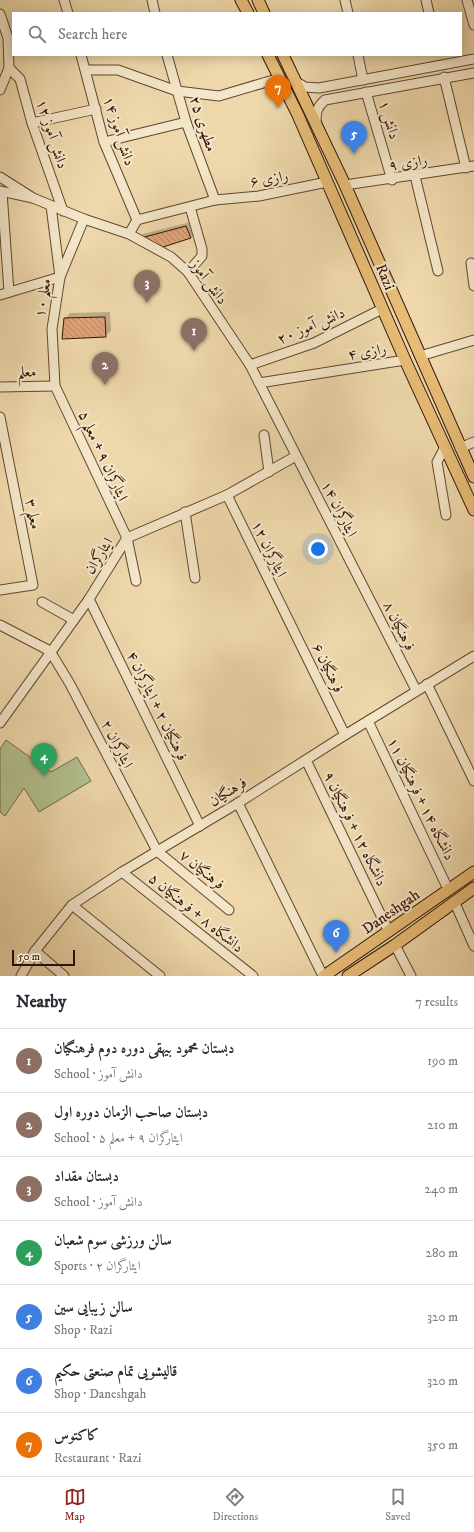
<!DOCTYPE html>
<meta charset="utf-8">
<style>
body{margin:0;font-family:"IM FELL DW Pica",Amiri,serif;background:#f2f2f3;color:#2b2b33}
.scale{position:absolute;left:12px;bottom:10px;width:63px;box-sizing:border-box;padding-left:4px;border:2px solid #32150a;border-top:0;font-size:11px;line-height:14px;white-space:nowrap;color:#32150a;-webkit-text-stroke:3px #f4e6c8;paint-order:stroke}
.you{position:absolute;left:318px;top:549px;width:14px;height:14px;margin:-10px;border:3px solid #fff;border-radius:50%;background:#1a73e8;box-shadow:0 0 0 6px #1a73e833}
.badge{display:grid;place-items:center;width:26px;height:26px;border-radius:50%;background:#8f2418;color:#fff;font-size:13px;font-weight:700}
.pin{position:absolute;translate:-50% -33px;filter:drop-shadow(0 1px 2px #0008)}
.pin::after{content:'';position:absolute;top:21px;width:14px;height:12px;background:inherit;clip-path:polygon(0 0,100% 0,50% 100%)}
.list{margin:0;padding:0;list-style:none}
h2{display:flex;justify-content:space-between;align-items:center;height:52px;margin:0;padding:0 16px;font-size:17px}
h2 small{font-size:13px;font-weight:400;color:#7c7c81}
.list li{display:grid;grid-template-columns:26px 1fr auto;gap:12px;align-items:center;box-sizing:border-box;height:64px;padding:0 16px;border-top:1px solid #e1e1e2}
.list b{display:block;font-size:15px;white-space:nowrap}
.list p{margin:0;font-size:13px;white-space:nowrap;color:#7c7c81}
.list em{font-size:13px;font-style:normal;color:#7c7c81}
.icon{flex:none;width:22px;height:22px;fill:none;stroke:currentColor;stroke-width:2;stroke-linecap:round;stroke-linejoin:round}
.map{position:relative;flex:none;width:474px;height:976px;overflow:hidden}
.search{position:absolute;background:#fff;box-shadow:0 2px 10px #0003;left:12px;right:12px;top:12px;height:44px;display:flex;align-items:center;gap:10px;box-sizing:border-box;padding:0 14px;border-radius:0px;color:#7c7c81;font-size:15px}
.sheet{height:500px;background:#fff}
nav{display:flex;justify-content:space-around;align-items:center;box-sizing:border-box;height:56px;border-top:1px solid #e1e1e2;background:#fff;font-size:11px;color:#7c7c81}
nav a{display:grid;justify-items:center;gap:2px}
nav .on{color:#8f2418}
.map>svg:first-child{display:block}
</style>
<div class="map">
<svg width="474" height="976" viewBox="0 0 474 976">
<defs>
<pattern id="building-back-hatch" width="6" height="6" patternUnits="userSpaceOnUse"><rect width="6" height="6" fill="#e3a277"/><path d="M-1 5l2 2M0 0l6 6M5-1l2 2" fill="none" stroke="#b98360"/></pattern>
</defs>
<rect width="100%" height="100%" fill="#eed8ab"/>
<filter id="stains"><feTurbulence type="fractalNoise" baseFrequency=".005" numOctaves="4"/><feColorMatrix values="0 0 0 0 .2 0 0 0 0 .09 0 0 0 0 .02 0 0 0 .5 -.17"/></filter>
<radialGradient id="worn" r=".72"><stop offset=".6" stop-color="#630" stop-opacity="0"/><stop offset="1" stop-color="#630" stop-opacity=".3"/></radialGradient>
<!-- grass -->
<polygon fill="#b2c08e" stroke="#726a4c" points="6,740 51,772 77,757 91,781 39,812 24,788 5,816 0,812 0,749"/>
<!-- shadow -->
<g fill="#0003">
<polygon points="191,222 196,232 191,237 139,239 143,234"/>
<polygon points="110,312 111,331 105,336 65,319 70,313"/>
</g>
<!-- building -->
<g fill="url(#building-back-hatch)" stroke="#32150a">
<polygon points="186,226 191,238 157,249 137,239"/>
<polygon points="105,317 106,337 62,339 64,318"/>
</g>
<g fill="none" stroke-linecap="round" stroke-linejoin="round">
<!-- minor casing -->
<g stroke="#614632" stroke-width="11">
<g id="minor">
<polyline points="64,0 68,13"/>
<polyline points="152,0 155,13"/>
<polyline points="345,0 348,13"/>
<polyline points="426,0 429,13"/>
<polyline points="467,0 474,25"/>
<polyline points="0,14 8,38 9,68 0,90"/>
<polyline points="81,55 104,142 137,220"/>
<polyline points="167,55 186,122 215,200"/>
<polyline points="358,55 363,80"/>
<polyline points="9,68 20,79 32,123 63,211"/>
<polyline points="86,70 118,70 177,91 219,96 280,78"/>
<polyline points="444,77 466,168"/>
<polyline points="295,81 305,87 319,88 474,59"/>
<polyline points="366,92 392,180"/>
<polyline points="32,123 96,109"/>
<path d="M316,123c0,-11 1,-16 9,-23l149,-27"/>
<polyline points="104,142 186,122"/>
<polyline points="415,176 438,271"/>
<polyline points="0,177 33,198 0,191"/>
<polyline points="345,185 474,166"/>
<polyline points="2,192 9,292"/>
<polyline points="33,198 84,219 129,234 171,257 188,272 250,365 416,690"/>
<polyline points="84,219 60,277 52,329 55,386 127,538 136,581"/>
<polyline points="129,234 137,220 215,200 259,196 327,182"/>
<polyline points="471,263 474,286"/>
<polyline points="188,272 202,256 202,249 190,207"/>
<polyline points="0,295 60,277 51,206"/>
<polyline points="420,356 474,340"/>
<polyline points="250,365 314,343 382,309"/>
<polyline points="259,383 405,360"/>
<polyline points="0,387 55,386"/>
<polyline points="0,417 33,585 0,590"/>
<polyline points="264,435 269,472"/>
<polyline points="445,447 437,462 446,515"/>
<polyline points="460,448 474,442"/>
<polyline points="227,495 345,735"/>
<polyline points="185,512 195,578"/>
<polyline points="89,599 200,826"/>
<polyline points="42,602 74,620"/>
<polyline points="0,625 50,651 70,684 157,851 229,910"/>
<polyline points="427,684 474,781"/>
<polyline points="368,721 448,889"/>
<polyline points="0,723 89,599 127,538 227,495 296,456"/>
<polyline points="306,760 389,932"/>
<polyline points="238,803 323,976"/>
<polyline points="122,872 253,976"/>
<polyline points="454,901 474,946"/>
<polyline points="72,905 160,976"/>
<polyline points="395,945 411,976"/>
<polyline points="35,951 64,976"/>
<polyline points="21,976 35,951 72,905 122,872 238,803 345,735 474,656"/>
</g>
</g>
<!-- major casing -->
<g stroke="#32150a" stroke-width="13">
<g id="major">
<polyline points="241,0 248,13"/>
<polyline points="258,0 264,13"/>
<polyline points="268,55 297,113 405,360 474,510"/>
<polyline points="283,55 345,185 474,477"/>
<polyline points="324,976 474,872"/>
<polyline points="348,976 395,945 474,888"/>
</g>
</g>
<!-- minor -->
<use href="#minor" stroke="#f4e6c8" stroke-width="9"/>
<!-- major -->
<use href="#major" stroke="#e7bc76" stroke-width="11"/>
</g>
<g text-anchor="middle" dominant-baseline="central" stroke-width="4" stroke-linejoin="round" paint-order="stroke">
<!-- street labels -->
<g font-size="15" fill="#32150a" stroke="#f4e6c8">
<text transform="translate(389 120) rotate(73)">دانش ۱</text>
<text transform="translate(203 124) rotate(72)">مطهری ۲۵</text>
<text transform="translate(119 131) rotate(72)">دانش آموز ۱۴</text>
<text transform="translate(52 134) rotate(72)">دانش آموز ۱۲</text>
<text transform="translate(408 163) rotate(-9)">رازی ۹</text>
<text transform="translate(269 179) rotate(-10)">رازی ۶</text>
<text transform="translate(385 277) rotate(67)">Razi</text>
<text transform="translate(209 282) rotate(54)">دانش آموز</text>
<text transform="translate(43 298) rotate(-80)">معلم ۱۰</text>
<text transform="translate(311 326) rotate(-23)">دانش آموز ۲۰</text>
<text transform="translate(367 352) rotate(-10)">رازی ۴</text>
<text transform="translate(27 372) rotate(-1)">معلم</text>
<text transform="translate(103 456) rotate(65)">ایثارگران ۹ + معلم ۵</text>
<text transform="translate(339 509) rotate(63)">ایثارگران ۱۴</text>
<text transform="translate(33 514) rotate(79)">معلم ۳</text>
<text transform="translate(269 549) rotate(64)">ایثارگران ۱۲</text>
<text transform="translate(99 556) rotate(-58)">ایثارگران</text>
<text transform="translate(399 626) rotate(63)">فرهنگیان ۸</text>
<text transform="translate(328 668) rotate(64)">فرهنگیان ۶</text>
<text transform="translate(157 706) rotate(64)">فرهنگیان ۲ + ایثارگران ۴</text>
<text transform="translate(117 744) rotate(63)">ایثارگران ۲</text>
<text transform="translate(228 792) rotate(-32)">فرهنگیان</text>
<text transform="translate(421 799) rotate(64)">دانشگاه ۱۴ + فرهنگیان ۱۱</text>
<text transform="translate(355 829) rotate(64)">دانشگاه ۱۲ + فرهنگیان ۹</text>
<text transform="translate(202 870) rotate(39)">فرهنگیان ۷</text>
<text transform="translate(391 912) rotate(-35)">Daneshgah</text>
<text transform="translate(196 913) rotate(39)">دانشگاه ۸ + فرهنگیان ۵</text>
</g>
</g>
<rect width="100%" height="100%" filter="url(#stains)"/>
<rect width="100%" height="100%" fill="url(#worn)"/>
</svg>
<div class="scale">50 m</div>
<div class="you"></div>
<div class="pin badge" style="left:194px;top:351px;background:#8d6e63">1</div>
<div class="pin badge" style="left:105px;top:385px;background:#8d6e63">2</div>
<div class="pin badge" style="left:147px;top:303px;background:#8d6e63">3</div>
<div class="pin badge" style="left:44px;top:776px;background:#2e9e5b">4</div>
<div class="pin badge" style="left:354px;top:154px;background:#3f7fe0">5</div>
<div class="pin badge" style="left:336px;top:953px;background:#3f7fe0">6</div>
<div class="pin badge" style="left:278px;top:108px;background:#e8710a">7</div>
<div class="search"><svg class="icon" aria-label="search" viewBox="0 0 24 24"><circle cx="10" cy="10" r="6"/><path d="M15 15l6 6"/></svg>Search here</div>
</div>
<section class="sheet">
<h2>Nearby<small>7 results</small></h2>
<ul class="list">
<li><span class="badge" style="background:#8d6e63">1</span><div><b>دبستان محمود بیهقی دوره دوم فرهنگیان</b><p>School · دانش آموز</p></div><em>190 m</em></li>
<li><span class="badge" style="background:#8d6e63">2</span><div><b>دبستان صاحب الزمان دوره اول</b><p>School · ایثارگران ۹ + معلم ۵</p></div><em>210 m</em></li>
<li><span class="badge" style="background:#8d6e63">3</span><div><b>دبستان مقداد</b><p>School · دانش آموز</p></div><em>240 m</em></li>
<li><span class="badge" style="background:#2e9e5b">4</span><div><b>سالن ورزشی سوم شعبان</b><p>Sports · ایثارگران ۲</p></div><em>280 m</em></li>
<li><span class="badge" style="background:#3f7fe0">5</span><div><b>سالن زیبایی سین</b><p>Shop · Razi</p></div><em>320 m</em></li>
<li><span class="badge" style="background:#3f7fe0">6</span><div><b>قالیشویی تمام صنعتی حکیم</b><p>Shop · Daneshgah</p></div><em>320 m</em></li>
<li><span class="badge" style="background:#e8710a">7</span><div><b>کاکتوس</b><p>Restaurant · Razi</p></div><em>350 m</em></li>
</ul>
</section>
<nav>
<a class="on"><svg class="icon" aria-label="map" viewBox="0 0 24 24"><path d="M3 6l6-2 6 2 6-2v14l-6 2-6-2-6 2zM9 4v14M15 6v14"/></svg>Map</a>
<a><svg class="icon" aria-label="directions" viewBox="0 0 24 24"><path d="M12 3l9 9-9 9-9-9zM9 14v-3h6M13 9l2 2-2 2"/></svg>Directions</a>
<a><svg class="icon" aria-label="saved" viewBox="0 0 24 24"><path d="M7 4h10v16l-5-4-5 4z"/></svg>Saved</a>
</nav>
